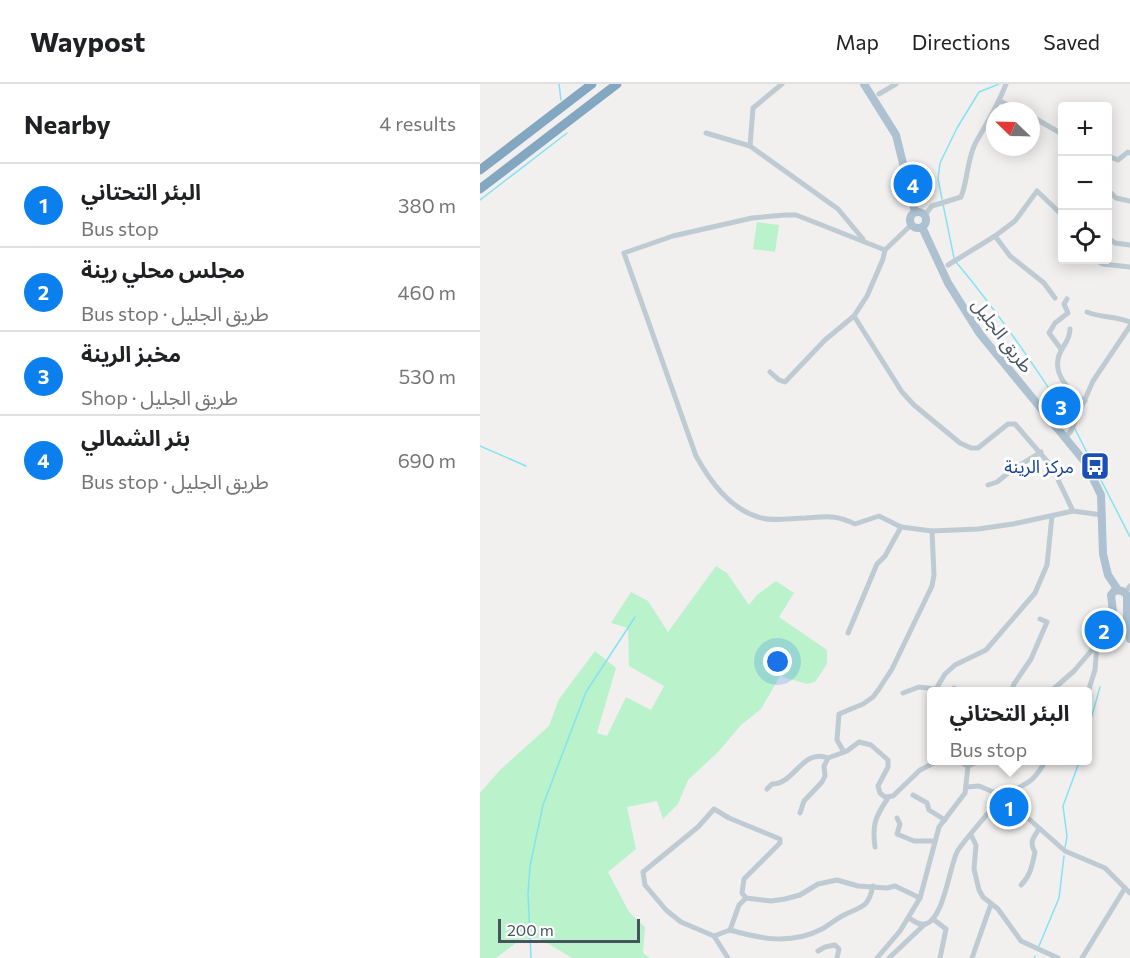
<!DOCTYPE html>
<meta charset="utf-8">
<style>
body{margin:0;font-family:Commissioner,"Noto Sans Arabic",sans-serif;background:#f2f2f2;color:#202124}
.controls{position:absolute;right:18px;top:18px;display:grid;overflow:hidden;border-radius:6px;box-shadow:0 3px 15px #0003}
.controls button{width:54px;height:54px;display:grid;place-items:center;padding:0;border:0;border-bottom:2px solid #e0e0e0;background:#fff;color:#202124;font:30px sans-serif}
.compass{position:absolute;left:506px;top:18px;width:54px;height:54px;border-radius:50%;background:#fff;box-shadow:0 3px 15px #0003;rotate:293deg}
.scale{position:absolute;left:18px;bottom:15px;width:142px;box-sizing:border-box;padding-left:6px;border:3px solid #46545e;border-top:0;font-size:16px;line-height:21px;white-space:nowrap;color:#46545e;-webkit-text-stroke:4px #fff;paint-order:stroke}
.you{position:absolute;left:298px;top:578px;width:21px;height:21px;margin:-15px;border:4px solid #fff;border-radius:50%;background:#1a73e8;box-shadow:0 0 0 9px #1a73e833}
.badge{display:grid;place-items:center;width:39px;height:39px;border-radius:50%;background:#0c7fee;color:#fff;font-size:20px;font-weight:700}
.pin{position:absolute;translate:-50% -50%;border:3px solid #fff;box-shadow:0 2px 6px #0006}
.popup{position:absolute;left:447px;top:603px;width:165px;height:78px;box-sizing:border-box;display:grid;place-content:center;border-radius:6px;background:#fff;filter:drop-shadow(0 2px 4px #0005);font-size:20px;white-space:nowrap;color:#757577}
.popup b{font-size:22px;color:#202124}
.popup::after{content:'';position:absolute;left:50%;top:100%;margin-left:-12px;border:12px solid transparent;border-top-color:#fff}
.list{margin:0;padding:0;list-style:none}
h2{display:flex;justify-content:space-between;align-items:center;height:78px;margin:0;padding:0 24px;font-size:26px}
h2 small{font-size:20px;font-weight:400;color:#757577}
.list li{display:grid;grid-template-columns:39px 1fr auto;gap:18px;align-items:center;box-sizing:border-box;height:84px;padding:0 24px;border-top:2px solid #e0e0e0}
.list b{display:block;font-size:22px;white-space:nowrap}
.list p{margin:0;font-size:20px;white-space:nowrap;color:#757577}
.list em{font-size:20px;font-style:normal;color:#757577}
.icon{flex:none;width:33px;height:33px;fill:none;stroke:currentColor;stroke-width:2;stroke-linecap:round;stroke-linejoin:round}
.map{position:relative;flex:none;width:650px;height:874px;overflow:hidden}
header{display:flex;align-items:center;gap:36px;box-sizing:border-box;height:84px;padding:0 30px;background:#fff;border-bottom:2px solid #e0e0e0}
header strong{font-size:28px}
nav{display:flex;gap:33px;margin-inline-start:auto;font-size:21px}
main{display:flex}
aside{flex:1;background:#fff}
.map>svg:first-child{display:block}
</style>
<header>
<strong>Waypost</strong>
<nav><a>Map</a><a>Directions</a><a>Saved</a></nav>
</header>
<main>
<aside>
<h2>Nearby<small>4 results</small></h2>
<ul class="list">
<li><span class="badge">1</span><div><b>البئر التحتاني</b><p>Bus stop</p></div><em>380 m</em></li>
<li><span class="badge">2</span><div><b>مجلس محلي رينة</b><p>Bus stop · طريق الجليل</p></div><em>460 m</em></li>
<li><span class="badge">3</span><div><b>مخبز الرينة</b><p>Shop · طريق الجليل</p></div><em>530 m</em></li>
<li><span class="badge">4</span><div><b>بئر الشمالي</b><p>Bus stop · طريق الجليل</p></div><em>690 m</em></li>
</ul>
</aside>
<div class="map">
<svg width="650" height="874" viewBox="0 0 650 874">
<rect width="100%" height="100%" fill="#f2efef"/>
<!-- green -->
<g fill="#baf2cc">
<polygon points="277,138 299,141 295,168 273,165"/>
<polygon points="236,482 247,489 269,521 277,511 296,497 314,509 299,533 347,566 347,580 335,598 327,600 300,592 281,625 261,641 238,668 208,696 198,720 183,735 177,717 147,723 156,765 128,788 149,828 165,843 163,869 170,874 92,874 59,854 40,856 16,874 0,874 0,709 20,686 69,642 79,615 115,567 136,584 117,649 127,652 146,613 171,626 184,602 149,582 148,544 131,539 151,508 168,517 188,548"/>
</g>
<g fill="none" stroke-linecap="round" stroke-linejoin="round">
<!-- stream -->
<g stroke="#84e3f2" stroke-width="1.5">
<polyline points="79,0 81,16"/>
<polyline points="462,115 458,95 460,79 477,44 499,8 519,0"/>
<polyline points="0,116 87,49"/>
<polyline points="463,120 474,174"/>
<path d="M476,178c42,50 79,104 114,159"/>
<polyline points="595,345 650,453"/>
<polyline points="0,362 46,382"/>
<polyline points="607,649 620,603"/>
<polyline points="585,764 587,752 583,722 600,676"/>
<polyline points="559,862 579,814 584,772"/>
<polyline points="51,874 48,810 50,782 63,721 106,608 155,533"/>
<polyline points="554,874 555,872"/>
</g>
<!-- street -->
<g stroke="#becbd2" stroke-width="5">
<polyline points="399,10 416,0"/>
<polyline points="520,17 540,27"/>
<polyline points="551,32 582,50"/>
<polyline points="226,49 270,62 358,125 383,155"/>
<polyline points="270,62 273,24 302,0"/>
<polyline points="628,72 638,76 648,68 650,69"/>
<polyline points="628,106 636,114 650,117"/>
<path d="M445,131l7,-9 29,-9c7,-17 6,-39 15,-55 11,-19 22,-37 30,-58"/>
<polyline points="515,152 530,172 564,199 575,214"/>
<polyline points="628,154 635,159 650,161"/>
<path d="M405,166l-76,-30 -13,-5h-11l-33,3 -79,18 -49,17 72,203c14,25 33,52 62,61 14,5 32,1 47,1 22,-1 29,-4 50,6l24,-8 22,11"/>
<polyline points="615,176 623,180 650,183"/>
<polyline points="468,181 515,152 535,137 557,107 580,129"/>
<path d="M607,228c14,6 29,4 43,10"/>
<polyline points="374,232 422,308 434,321 480,359 491,364 498,364 528,340 535,340 572,383 593,427"/>
<path d="M590,245c0,10 -5,14 -9,22 -11,20 7,41 24,50"/>
<polyline points="581,265 569,249 575,239 588,229 584,220 587,215"/>
<polyline points="290,288 299,296 305,298 345,256 374,232 387,212 403,175 405,166 431,141"/>
<polyline points="585,354 591,347 613,297 650,242"/>
<polyline points="508,401 517,398 532,386 561,368"/>
<polyline points="645,508 650,502"/>
<polyline points="368,549 397,480 405,472 421,443 452,447"/>
<polyline points="474,608 474,604"/>
<polyline points="535,608 533,603 534,600 551,575 567,538 560,535"/>
<polyline points="570,608 594,587 617,560"/>
<polyline points="423,609 439,603 456,605 465,590 475,581 506,566 555,509 567,481 572,432"/>
<polyline points="607,611 615,586 617,560 634,536"/>
<polyline points="364,668 357,656 359,630 383,620 393,613 399,605 412,585 452,502 454,491 452,447 498,445 533,440 593,427 622,431"/>
<polyline points="488,682 502,676"/>
<polyline points="487,703 499,702 523,712 585,767 625,784 650,809"/>
<path d="M287,705l5,-5c23,0 30,-36 56,-26"/>
<polyline points="433,711 447,719 449,726 465,736"/>
<polyline points="320,729 324,717 342,698 345,692 344,682 348,674 367,667 379,658 391,661 408,676 408,683 398,702 400,709 405,713 413,712 440,686 460,676"/>
<polyline points="417,734 420,740 417,750 434,757 454,757"/>
<polyline points="491,751 496,761 494,785 499,806 503,813 518,825 541,857 578,874"/>
<path d="M395,763c-3,-22 0,-30 13,-49"/>
<path d="M541,801c10,-10 11,-20 14,-33 -6,-10 -2,-14 4,-23"/>
<polyline points="266,814 291,817 305,815 320,811 338,800 357,796 378,802 407,804 415,802 440,814"/>
<path d="M429,834c5,3 10,8 17,6 18,-7 23,-55 31,-72 2,-5 43,-54 48,-57 22,-13 27,-10 41,-35"/>
<polyline points="453,835 466,845 460,874"/>
<path d="M250,846c31,9 61,15 92,-1 7,-4 13,-9 20,-13 18,-10 26,-6 31,-30"/>
<polyline points="234,852 250,846 259,821 266,814"/>
<polyline points="338,867 345,863 355,861 359,865 357,874"/>
<polyline points="248,874 234,852 201,838 186,826 165,801 163,788 218,743 234,725 249,734 300,755 300,759 264,795 262,809 266,814"/>
<polyline points="397,874 420,847 440,814 459,743 485,709 488,682 477,676"/>
<polyline points="409,874 445,840"/>
<polyline points="492,874 511,820"/>
<polyline points="602,874 645,804"/>
</g>
<!-- primary -->
<g stroke="#adc1d0" stroke-width="8">
<polyline points="384,0 416,51 435,128"/>
<circle cx="438" cy="136" r="8"/>
<polyline points="442,143 468,199 500,250 605,378 621,411 623,470 628,491 638,506"/>
<polygon points="635,506 642,507 647,511 647,535 643,540 637,540 634,536 631,511"/>
<polyline points="646,537 650,555"/>
</g>
<!-- highway -->
<g stroke="#83a6c1" stroke-width="9">
<polyline points="0,86 112,0"/>
<polyline points="0,105 137,0"/>
</g>
</g>
<!-- icons -->
<defs>
<g id="bus-square" transform="scale(1.5)"><rect x="-9" y="-9" width="18" height="18" rx="4" fill="#1a4fb4" stroke="#fff"/><path d="M-5-6H5V4H4V6H2V4H-2V6H-4V4H-5ZM-3.5-4V0h7V-4ZM-3.5 1.2v1.5H-2V1.2ZM2 1.2v1.5H3.5V1.2Z" fill="#fff"/></g>
</defs>
<g fill-rule="evenodd">
<use href="#bus-square" x="615" y="382"/>
</g>
<g text-anchor="middle" dominant-baseline="central" stroke-width="6" stroke-linejoin="round" paint-order="stroke">
<!-- street labels -->
<g font-size="18" fill="#46545e" stroke="#fff">
<text transform="translate(523 251) rotate(53)">طريق الجليل</text>
</g>
<!-- transit labels -->
<g font-size="18" fill="#164399" stroke="#fff" text-anchor="end">
<text x="594" y="382">مركز الرينة</text>
</g>
</g>
</svg>
<div class="controls">
<button>+</button>
<button>−</button>
<button><svg class="icon" aria-label="locate" viewBox="0 0 24 24"><circle cx="12" cy="12" r="6"/><path d="M12 2v4M12 18v4M2 12h4M18 12h4"/></svg></button>
</div>
<svg class="compass" viewBox="-18 -18 36 36"><path d="M0-13l5 13h-10z" fill="#e53935"/><path d="M0 13l5-13h-10z" fill="#757577"/></svg>
<div class="scale">200 m</div>
<div class="you"></div>
<div class="pin badge" style="left:529px;top:723px">1</div>
<div class="popup"><b>البئر التحتاني</b>Bus stop</div>
<div class="pin badge" style="left:624px;top:546px">2</div>
<div class="pin badge" style="left:581px;top:322px">3</div>
<div class="pin badge" style="left:433px;top:100px">4</div>
</div>
</main>
